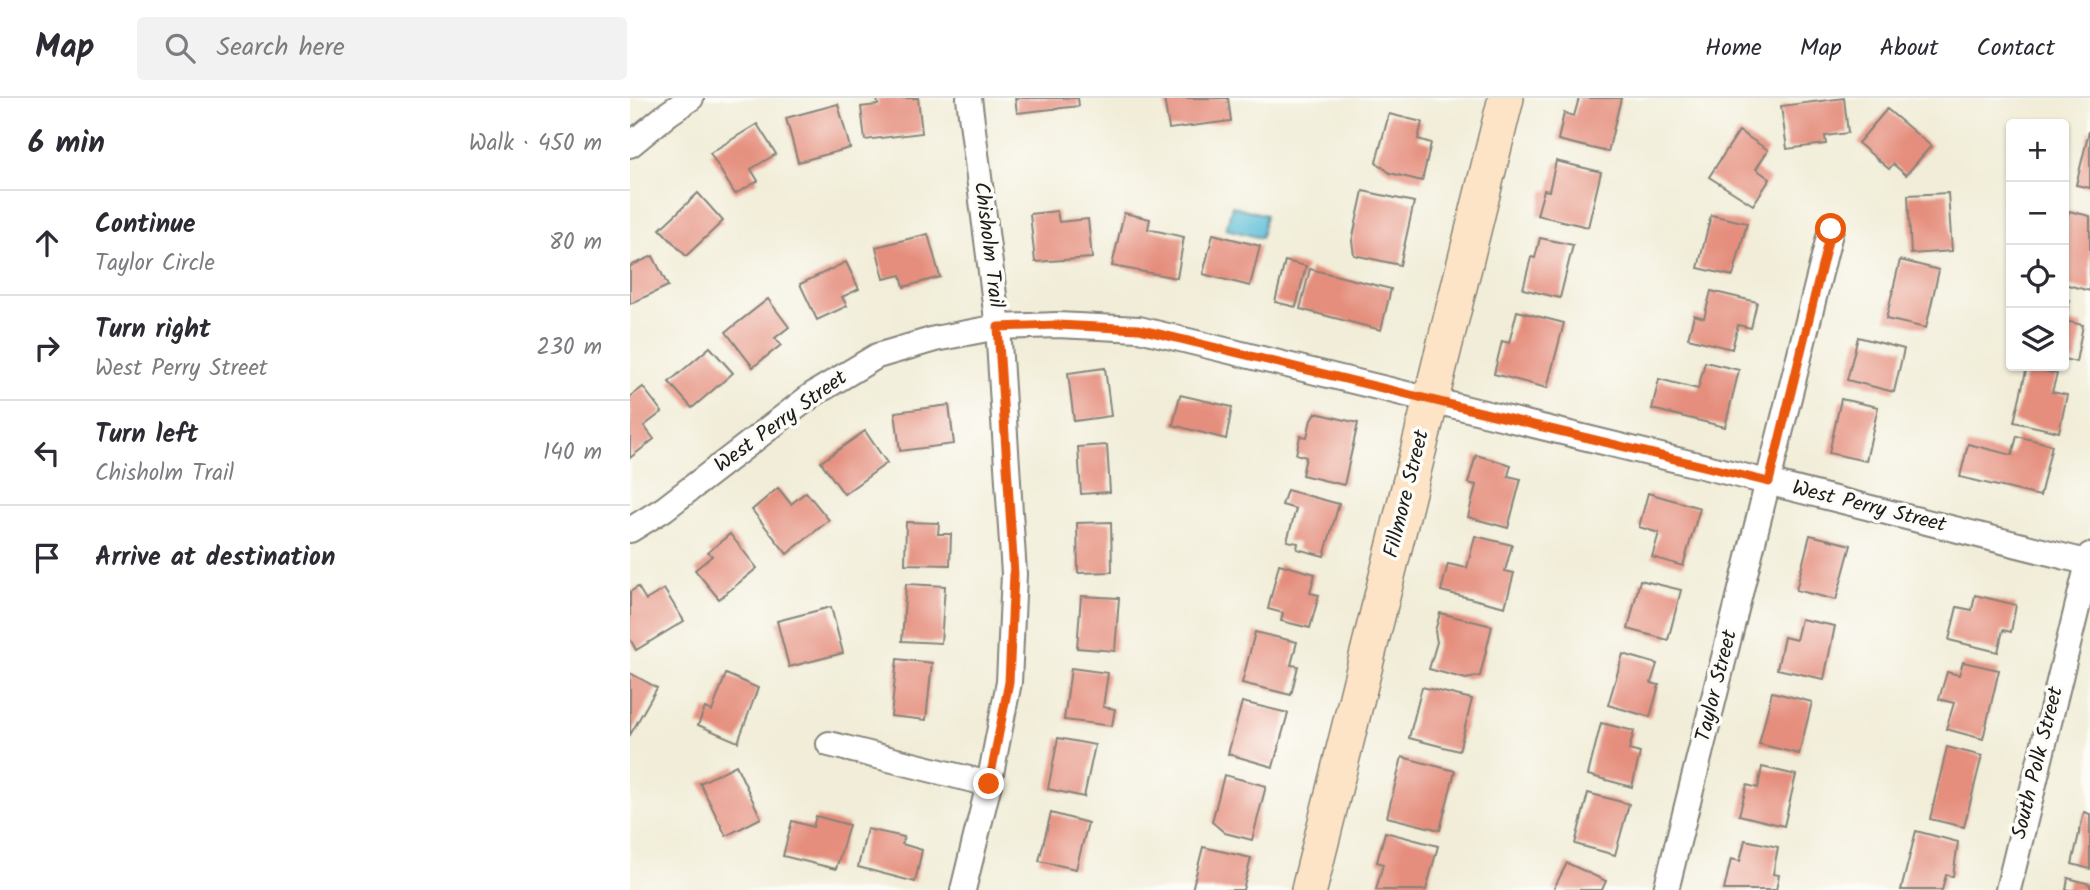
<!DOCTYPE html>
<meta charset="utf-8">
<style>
body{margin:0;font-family:Kalam,sans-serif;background:#f2f2f3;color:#2b2b33}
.controls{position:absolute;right:21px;top:21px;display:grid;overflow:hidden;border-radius:7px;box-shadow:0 2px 5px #0004}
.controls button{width:63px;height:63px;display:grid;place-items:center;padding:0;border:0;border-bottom:2px solid #e1e1e2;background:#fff;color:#2b2b33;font:35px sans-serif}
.stop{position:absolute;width:21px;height:21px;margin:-16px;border:5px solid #ea580c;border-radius:50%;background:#fff}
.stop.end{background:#ea580c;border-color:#fff;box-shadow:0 2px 7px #0008}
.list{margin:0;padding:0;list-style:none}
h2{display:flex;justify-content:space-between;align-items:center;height:91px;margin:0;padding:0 28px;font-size:30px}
h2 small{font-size:23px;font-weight:400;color:#7c7c81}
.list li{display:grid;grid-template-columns:46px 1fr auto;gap:21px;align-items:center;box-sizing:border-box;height:105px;padding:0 28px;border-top:2px solid #e1e1e2}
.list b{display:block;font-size:26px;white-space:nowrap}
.list p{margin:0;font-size:23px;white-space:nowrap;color:#7c7c81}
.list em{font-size:23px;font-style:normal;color:#7c7c81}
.icon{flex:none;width:38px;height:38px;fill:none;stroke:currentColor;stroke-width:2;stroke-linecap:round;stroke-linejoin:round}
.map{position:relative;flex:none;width:1460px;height:792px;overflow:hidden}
header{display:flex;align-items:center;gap:42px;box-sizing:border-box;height:98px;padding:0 35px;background:#fff;border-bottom:2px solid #e1e1e2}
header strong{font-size:33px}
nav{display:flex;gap:38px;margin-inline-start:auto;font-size:24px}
.search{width:490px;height:63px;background:#f2f2f3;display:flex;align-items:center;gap:18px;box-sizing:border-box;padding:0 24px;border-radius:7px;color:#7c7c81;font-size:26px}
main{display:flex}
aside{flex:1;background:#fff}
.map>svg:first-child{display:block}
</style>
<header>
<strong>Map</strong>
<div class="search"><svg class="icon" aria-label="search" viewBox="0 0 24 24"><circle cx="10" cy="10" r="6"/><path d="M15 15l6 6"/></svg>Search here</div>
<nav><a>Home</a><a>Map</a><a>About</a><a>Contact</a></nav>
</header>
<main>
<aside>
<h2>6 min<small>Walk · 450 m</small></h2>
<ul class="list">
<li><svg class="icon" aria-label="ahead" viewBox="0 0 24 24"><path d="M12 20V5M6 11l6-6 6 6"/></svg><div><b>Continue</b><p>Taylor Circle</p></div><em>80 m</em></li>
<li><svg class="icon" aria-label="right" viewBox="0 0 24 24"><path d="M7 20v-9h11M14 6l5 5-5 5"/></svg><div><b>Turn right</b><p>West Perry Street</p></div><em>230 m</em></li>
<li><svg class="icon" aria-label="left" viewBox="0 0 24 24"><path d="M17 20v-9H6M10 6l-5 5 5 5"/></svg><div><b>Turn left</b><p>Chisholm Trail</p></div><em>140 m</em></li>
<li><svg class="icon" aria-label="arrive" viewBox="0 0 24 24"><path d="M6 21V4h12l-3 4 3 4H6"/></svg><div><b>Arrive at destination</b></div></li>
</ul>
</aside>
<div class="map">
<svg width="1460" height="792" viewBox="0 0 1460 792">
<rect width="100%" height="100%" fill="#fdfcf7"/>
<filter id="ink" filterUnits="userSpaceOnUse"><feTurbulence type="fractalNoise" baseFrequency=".0143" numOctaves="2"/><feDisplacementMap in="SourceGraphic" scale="14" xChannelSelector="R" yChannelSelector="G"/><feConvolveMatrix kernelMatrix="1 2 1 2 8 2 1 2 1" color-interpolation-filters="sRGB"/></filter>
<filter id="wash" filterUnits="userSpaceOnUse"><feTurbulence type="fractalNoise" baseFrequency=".00686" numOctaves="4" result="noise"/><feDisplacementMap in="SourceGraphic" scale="28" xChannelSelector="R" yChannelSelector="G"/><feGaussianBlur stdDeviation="1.57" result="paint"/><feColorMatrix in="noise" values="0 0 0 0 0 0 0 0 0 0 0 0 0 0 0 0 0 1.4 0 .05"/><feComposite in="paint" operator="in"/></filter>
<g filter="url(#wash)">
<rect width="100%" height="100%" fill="#f1edd8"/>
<!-- water -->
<polygon fill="#56bbd5" stroke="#396c78" stroke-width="2" points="602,108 636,117 631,140 596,131"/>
<g id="blocks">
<!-- building -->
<g fill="#e58e7d">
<polygon points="247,0 288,0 292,35 235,42 231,9 248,7"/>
<polygon points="385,0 448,0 449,8 387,15"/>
<polygon points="534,0 598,0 601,23 539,31"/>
<polygon points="949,0 991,0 978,54 928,42 934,15 944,18"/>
<polygon points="1214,0 1218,35 1195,38 1196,46 1157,51 1151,8"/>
<polygon points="208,6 220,50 168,64 156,20"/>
<polygon points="1257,11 1301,48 1276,77 1263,66 1259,71 1228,45"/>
<polygon points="759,16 792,24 788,41 801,45 792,83 760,75 746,64"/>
<polygon points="127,26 146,56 121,71 128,83 105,96 80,55"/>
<polygon points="1109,33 1138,52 1126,71 1140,81 1123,107 1079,79"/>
<polygon points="1459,33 1460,33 1460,90 1446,87"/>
<polygon points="926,63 971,74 958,129 907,117 914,92 919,93"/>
<polygon points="733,93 784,104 770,167 724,157 722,143"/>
<polygon points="68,95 93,123 56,158 30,131"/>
<polygon points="1318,95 1322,153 1281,156 1278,97"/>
<polygon points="427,113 429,124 458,121 462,160 405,164 400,116"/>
<polygon points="1439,113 1460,118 1460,193 1434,186 1434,139"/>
<polygon points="494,115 520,121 518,131 554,139 547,180 482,168"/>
<polygon points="1081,117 1117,125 1103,178 1068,170"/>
<polygon points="298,136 310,179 274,189 271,177 254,181 246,149"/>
<polygon points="583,136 630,148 620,188 573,176"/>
<polygon points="910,140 943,147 930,200 893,191 901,159 905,160"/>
<polygon points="23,158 38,188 0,206 0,168"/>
<polygon points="1270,162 1309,172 1296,230 1256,221"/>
<polygon points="655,163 676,168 666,209 645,204"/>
<polygon points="216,164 229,191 212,199 217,208 187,222 170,186"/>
<polygon points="680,171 761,191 751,232 670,211"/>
<polygon points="1081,193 1127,204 1121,230 1108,227 1102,251 1058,240 1064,217 1074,220"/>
<polygon points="138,201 159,229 145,240 151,247 123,269 96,234"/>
<polygon points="1434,201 1440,202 1435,223 1453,227 1446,264 1434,261"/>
<polygon points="887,213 934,225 917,290 864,276 872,243 879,245"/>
<polygon points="1228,239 1274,251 1264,294 1217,282"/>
<polygon points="80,249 103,275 62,310 39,284"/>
<polygon points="1075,264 1109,272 1095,329 1022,311 1029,281 1068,291"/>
<polygon points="1397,269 1427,276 1422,294 1437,297 1429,334 1384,324"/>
<polygon points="475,270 481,318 444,323 438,275"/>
<polygon points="13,289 32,314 14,328 24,341 0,360 0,299"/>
<polygon points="550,297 602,309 596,341 543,327"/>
<polygon points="1211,301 1248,309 1236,363 1199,355"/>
<polygon points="319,307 324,346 270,353 265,314"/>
<polygon points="686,315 728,325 714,387 672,377 676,359 666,356 670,338 677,339 681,322"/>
<polygon points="235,333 257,365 214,396 191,364"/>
<polygon points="1387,338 1422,347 1410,398 1330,379 1338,346 1382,357"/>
<polygon points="477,347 480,394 451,396 448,349"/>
<polygon points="846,357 881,367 878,378 891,381 878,430 838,419 846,387 838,385"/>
<polygon points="148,390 161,406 176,394 199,422 157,456 122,412"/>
<polygon points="657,392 709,406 694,458 667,451 668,445 657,443 666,411 652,407"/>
<polygon points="1018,395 1070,410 1053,468 1022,459 1029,435 1009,429"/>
<polygon points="276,424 309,425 308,436 321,436 320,467 275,466"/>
<polygon points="481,424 482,474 448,475 447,425"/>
<polygon points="100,436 127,470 89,501 65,472 82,458 78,454"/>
<polygon points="1180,437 1221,447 1206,502 1166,492"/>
<polygon points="845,438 882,447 875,473 884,475 875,509 811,493 818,466 837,470"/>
<polygon points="649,466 685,476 680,495 689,497 680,530 651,523 653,515 638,511"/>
<polygon points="1010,482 1051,492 1038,542 998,531"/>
<polygon points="276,486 315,488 311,545 272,543"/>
<polygon points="8,489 16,502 34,491 54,523 6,552 0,541 0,494"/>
<polygon points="1345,497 1386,507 1381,534 1373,532 1368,554 1319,542 1327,509 1342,512"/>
<polygon points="451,498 489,500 485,553 447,550"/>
<polygon points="201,509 213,555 159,569 147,523"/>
<polygon points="810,515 862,528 850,578 836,581 799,571 807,544 805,533"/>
<polygon points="1171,521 1205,528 1194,581 1147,571 1154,539 1166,542"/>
<polygon points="625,534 667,544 661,567 668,568 661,597 612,585"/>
<polygon points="993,556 1027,566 1021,585 1029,587 1020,619 978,607"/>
<polygon points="267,561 302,565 296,622 261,618"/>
<polygon points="1333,564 1369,572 1353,641 1316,631 1324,605 1309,601 1317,574 1329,577"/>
<polygon points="441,570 478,575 473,609 485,611 482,628 434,622"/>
<polygon points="0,575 27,590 0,637"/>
<polygon points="96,576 128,590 108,644 68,627 75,610 82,613"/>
<polygon points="792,589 842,601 829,653 779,640"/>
<polygon points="1142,594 1182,604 1169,656 1129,646"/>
<polygon points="612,604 658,615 643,669 598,656"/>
<polygon points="971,625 1004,633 999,652 1010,655 1002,689 958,677"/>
<polygon points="428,640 465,647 454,699 418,691"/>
<polygon points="1317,649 1352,658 1334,729 1300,721"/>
<polygon points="772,659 825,673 810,732 757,719"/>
<polygon points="106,667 131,720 96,738 70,685"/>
<polygon points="1132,669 1166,677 1154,728 1109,717 1117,687 1128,690"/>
<polygon points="594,677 636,688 622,742 595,735 582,724"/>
<polygon points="958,695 999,706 985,757 945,746"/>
<polygon points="1454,714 1460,716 1460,771 1442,766"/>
<polygon points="421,715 458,725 446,771 409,763"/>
<polygon points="186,718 219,727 206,771 153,758 162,723 183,729"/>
<polygon points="237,731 274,739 272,746 292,752 285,784 228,769"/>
<polygon points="1286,733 1328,744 1323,778 1316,777 1312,792 1271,792"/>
<polygon points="755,734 808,748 796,792 746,792 753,766 747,764"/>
<polygon points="1115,742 1148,749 1143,776 1149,777 1146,792 1094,792 1101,761 1110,763"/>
<polygon points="573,749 621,760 613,792 562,792"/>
<polygon points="937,765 976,783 972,792 923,792"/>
<polygon points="1438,780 1460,786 1460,792 1436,792"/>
</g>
</g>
</g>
<g filter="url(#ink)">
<use href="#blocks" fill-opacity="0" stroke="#86847a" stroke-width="2"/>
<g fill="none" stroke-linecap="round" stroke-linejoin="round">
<!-- street casing -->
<g stroke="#86847a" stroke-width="28">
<g id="street">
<polyline points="0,47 39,15 61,0"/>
<polyline points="0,432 34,411 182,297 247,258 305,241 368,229 427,227 509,231 1117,379 1460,465"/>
<polyline points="199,646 359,686"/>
<polyline points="333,792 359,686 379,584 384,476 368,229 339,0"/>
<polyline points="1036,792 1201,131"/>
<polyline points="1378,792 1460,457"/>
</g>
</g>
<!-- secondary casing -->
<g stroke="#86847a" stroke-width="38">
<polyline id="secondary" points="679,792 876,0"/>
</g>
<!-- street -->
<use href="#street" stroke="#fff" stroke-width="24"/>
<!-- secondary -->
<use href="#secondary" stroke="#fee4c6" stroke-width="35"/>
</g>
</g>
<g fill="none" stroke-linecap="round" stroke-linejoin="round" filter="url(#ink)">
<!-- route -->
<polyline stroke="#ea580c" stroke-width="9" points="359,686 379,584 384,476 368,229 427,227 509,231 1139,384 1201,131"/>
</g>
<g text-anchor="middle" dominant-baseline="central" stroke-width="7" stroke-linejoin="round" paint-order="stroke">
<!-- street labels -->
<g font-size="21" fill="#1c1c1c" stroke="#fdfcf7">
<text transform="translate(358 147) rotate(83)">Chisholm Trail</text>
<text transform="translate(151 324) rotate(-36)">West Perry Street</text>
<text transform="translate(777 396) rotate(-76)">Fillmore Street</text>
<text transform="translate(1239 409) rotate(14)">West Perry Street</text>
<text transform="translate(1087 588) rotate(-76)">Taylor Street</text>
<text transform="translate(1408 665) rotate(-76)">South Polk Street</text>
</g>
</g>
</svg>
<div class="controls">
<button>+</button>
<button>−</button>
<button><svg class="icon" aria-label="locate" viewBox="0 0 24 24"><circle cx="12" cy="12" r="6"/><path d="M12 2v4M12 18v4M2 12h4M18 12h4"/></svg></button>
<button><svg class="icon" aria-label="layers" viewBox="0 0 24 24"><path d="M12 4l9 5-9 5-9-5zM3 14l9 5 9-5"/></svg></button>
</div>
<div class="stop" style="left:1201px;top:131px"></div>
<div class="stop end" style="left:359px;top:686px"></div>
</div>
</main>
